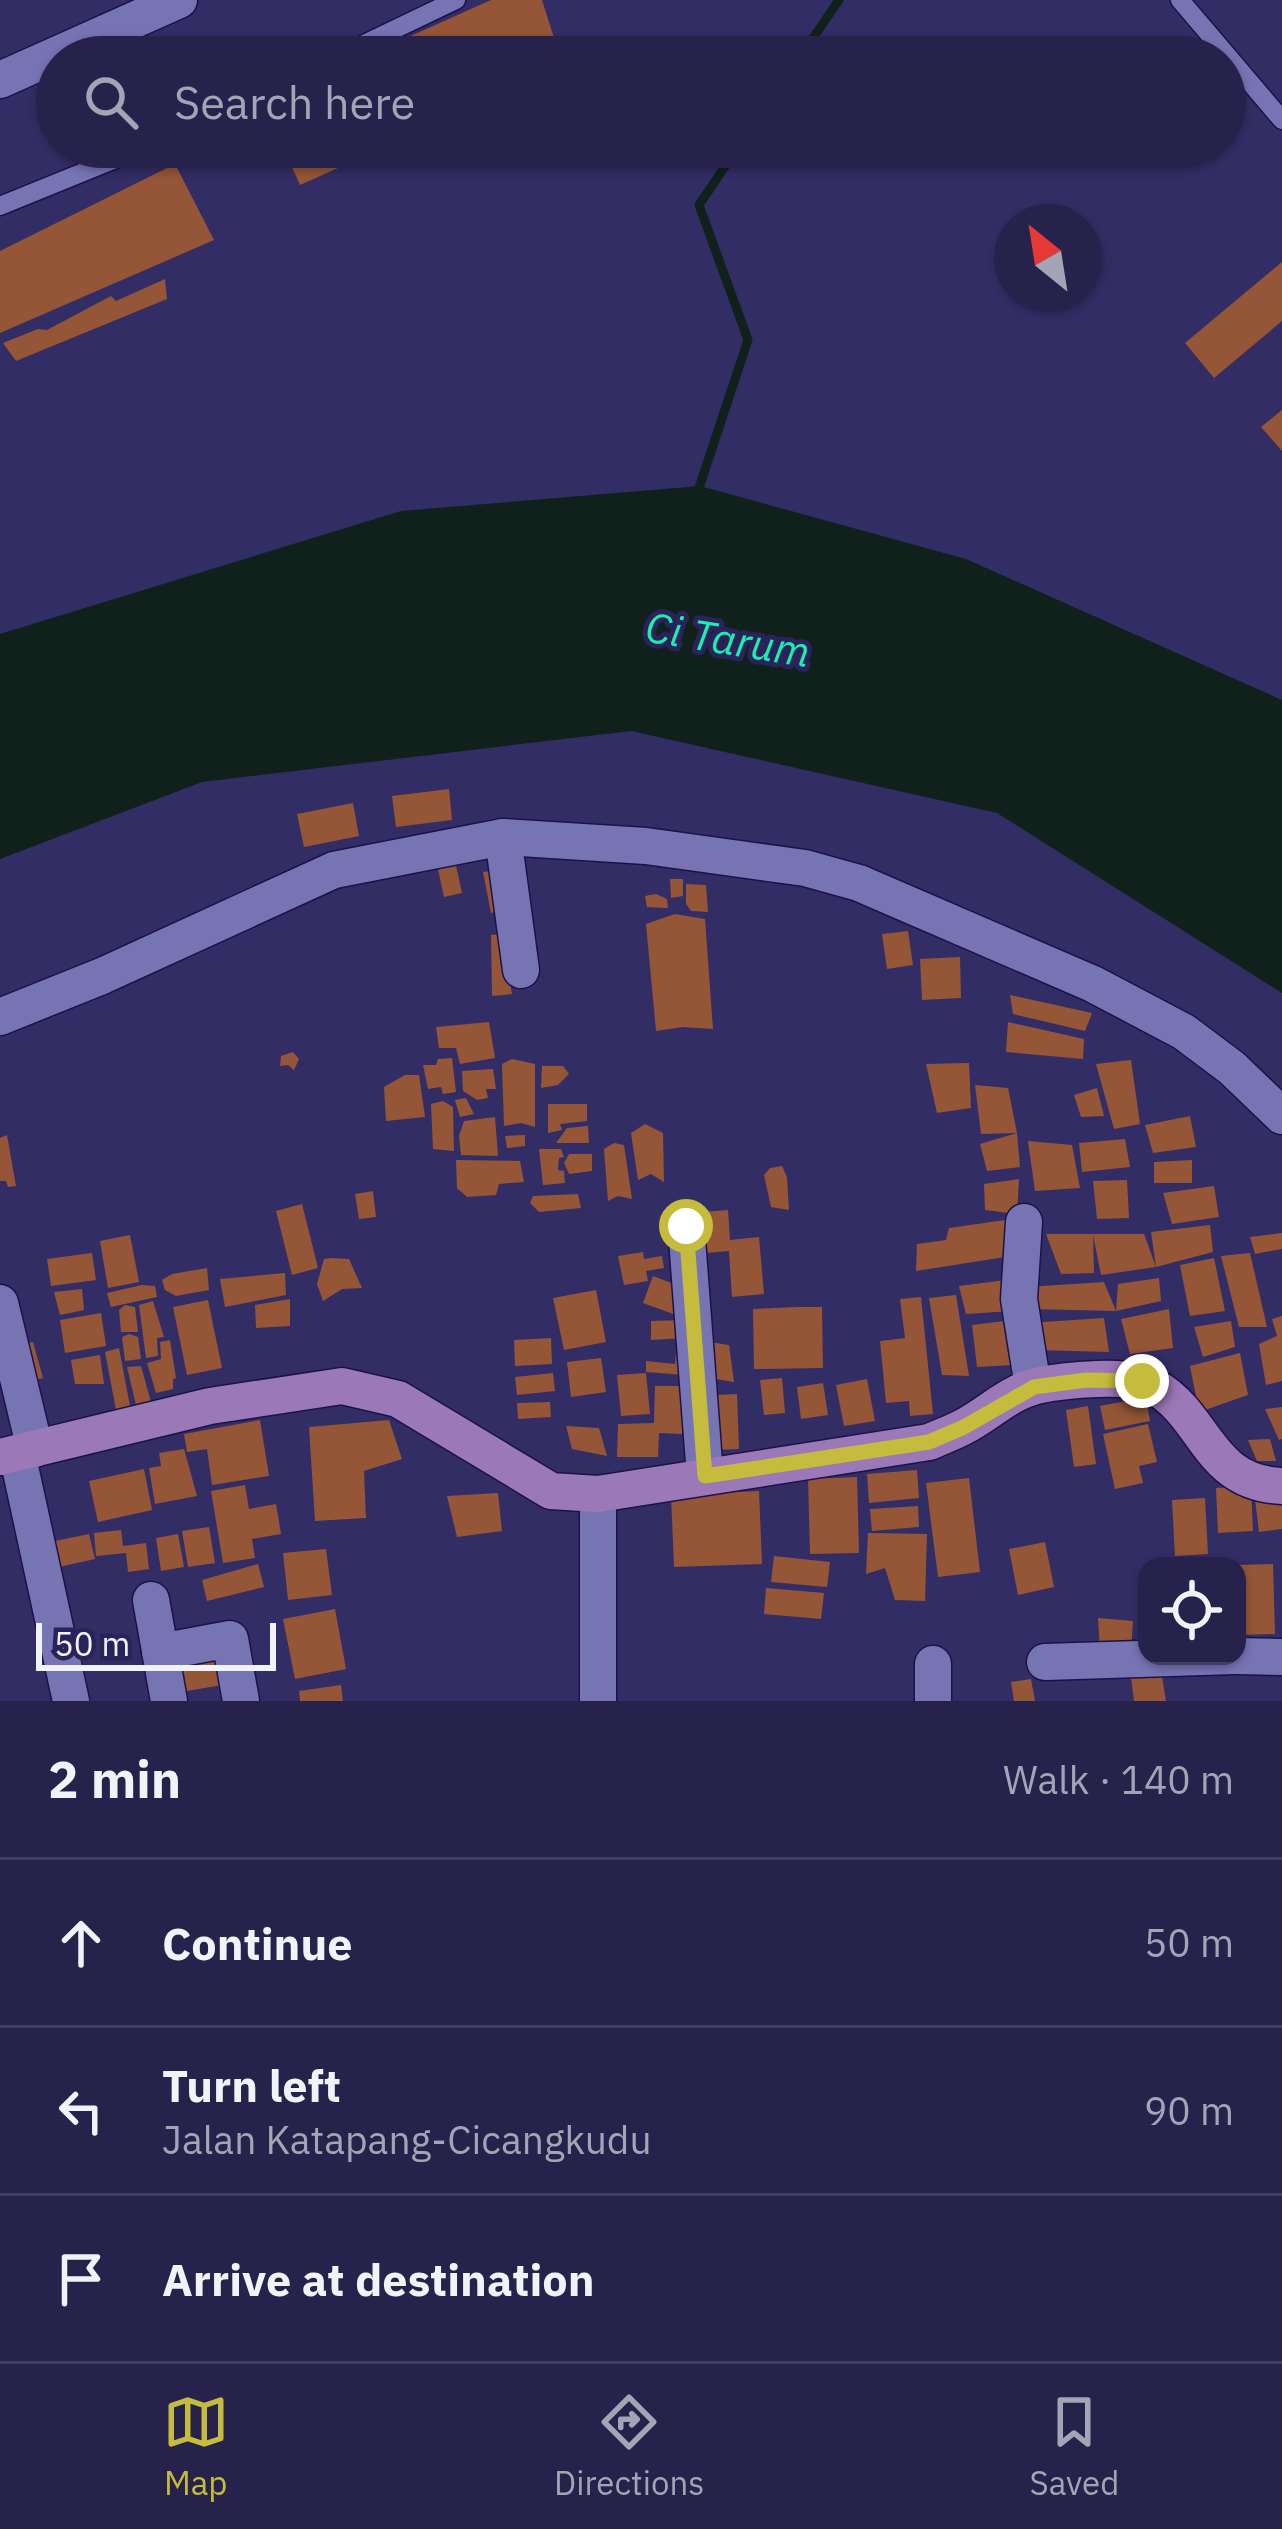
<!DOCTYPE html>
<meta charset="utf-8">
<style>
body{margin:0;font-family:"IBM Plex Sans",sans-serif;background:#322f56;color:#f1f3f6}
.controls{position:absolute;right:36px;bottom:36px;display:grid;overflow:hidden;border-radius:24px;box-shadow:0 3px 9px #0004}
.controls button{width:108px;height:108px;display:grid;place-items:center;padding:0;border:0;border-bottom:3px solid #423f64;background:#26224c;color:#f1f3f6;font:60px sans-serif}
.compass{position:absolute;left:994px;top:204px;width:108px;height:108px;border-radius:50%;background:#26224c;box-shadow:0 3px 9px #0004;rotate:330deg}
.scale{position:absolute;left:36px;bottom:30px;width:240px;box-sizing:border-box;padding-left:12px;border:6px solid #f2f2f9;border-top:0;font-size:33px;line-height:42px;white-space:nowrap;color:#f2f2f9;-webkit-text-stroke:9px #2a225a;paint-order:stroke}
.stop{position:absolute;width:36px;height:36px;margin:-27px;border:9px solid #c5bc3d;border-radius:50%;background:#fff}
.stop.end{background:#c5bc3d;border-color:#fff;box-shadow:0 3px 12px #0008}
.list{margin:0;padding:0;list-style:none}
h2{display:flex;justify-content:space-between;align-items:center;height:156px;margin:0;padding:0 48px;font-size:51px}
h2 small{font-size:39px;font-weight:400;color:#a4a4b5}
.list li{display:grid;grid-template-columns:78px 1fr auto;gap:36px;align-items:center;box-sizing:border-box;height:168px;padding:0 48px;border-top:3px solid #423f64}
.list b{display:block;font-size:45px;white-space:nowrap}
.list p{margin:0;font-size:39px;white-space:nowrap;color:#a4a4b5}
.list em{font-size:39px;font-style:normal;color:#a4a4b5}
.icon{flex:none;width:66px;height:66px;fill:none;stroke:currentColor;stroke-width:2;stroke-linecap:round;stroke-linejoin:round}
.map{position:relative;flex:none;width:1282px;height:1701px;overflow:hidden}
.search{position:absolute;background:#26224c;box-shadow:0 3px 9px #0004;left:36px;right:36px;top:36px;height:132px;display:flex;align-items:center;gap:30px;box-sizing:border-box;padding:0 42px;border-radius:66px;color:#a4a4b5;font-size:45px}
.sheet{height:660px;background:#26224c}
nav{display:flex;justify-content:space-around;align-items:center;box-sizing:border-box;height:168px;border-top:3px solid #423f64;background:#26224c;font-size:33px;color:#a4a4b5}
nav a{display:grid;justify-items:center;gap:6px}
nav .on{color:#c5bc3d}
.map>svg:first-child{display:block}
</style>
<div class="map">
<svg width="1282" height="1701" viewBox="0 0 1282 1701">
<rect width="100%" height="100%" fill="#332d66"/>
<!-- water -->
<polygon fill="#0f211a" points="700,486 966,559 1282,700 1282,993 997,813 631,731 202,782 0,859 0,634 401,511"/>
<g fill="none" stroke-linecap="round" stroke-linejoin="round">
<!-- stream -->
<g stroke="#0f211a" stroke-width="9">
<polyline points="800,57 839,0"/>
<polyline points="696,497 748,340 699,205 738,147"/>
</g>
</g>
<!-- building -->
<g fill="#955537">
<polygon points="491,0 542,0 560,57 364,57"/>
<polygon points="283,147 385,147 300,185"/>
<polygon points="175,164 214,240 0,333 0,251"/>
<polygon points="1282,262 1282,321 1214,378 1185,343"/>
<polygon points="165,279 167,299 16,361 3,343 38,329 47,330 111,296 116,301"/>
<polygon points="1282,410 1282,451 1261,427"/>
<polygon points="449,789 452,820 396,827 392,796"/>
<polygon points="353,803 359,836 304,847 297,814"/>
<polygon points="455,861 462,893 444,897 437,865"/>
<polygon points="499,870 506,910 491,913 483,872"/>
<polygon points="670,879 683,879 683,896 671,898"/>
<polygon points="686,884 706,885 708,912 691,911 686,904"/>
<polygon points="656,894 667,899 668,908 647,907 645,896"/>
<polygon points="675,914 705,919 713,1029 683,1027 656,1031 646,924"/>
<polygon points="908,931 913,965 887,969 882,934"/>
<polygon points="502,934 512,994 492,996 491,935"/>
<polygon points="960,957 961,998 922,1000 920,959"/>
<polygon points="1010,995 1092,1013 1085,1031 1013,1014"/>
<polygon points="489,1022 495,1058 460,1064 456,1048 439,1048 436,1027"/>
<polygon points="1008,1022 1084,1039 1083,1059 1006,1052"/>
<polygon points="293,1052 299,1059 294,1070 288,1065 280,1066 281,1056"/>
<polygon points="452,1058 456,1092 443,1094 441,1087 428,1089 423,1065 436,1065 438,1059"/>
<polygon points="512,1059 535,1064 535,1127 521,1123 504,1126 502,1064"/>
<polygon points="1131,1060 1140,1124 1114,1129 1096,1064"/>
<polygon points="969,1063 971,1108 937,1113 926,1064"/>
<polygon points="542,1066 563,1066 569,1074 558,1085 541,1088"/>
<polygon points="493,1069 496,1089 486,1089 488,1098 477,1100 463,1091 462,1071"/>
<polygon points="405,1075 419,1075 425,1117 386,1121 384,1087"/>
<polygon points="975,1085 1008,1088 1017,1133 981,1134"/>
<polygon points="1097,1088 1104,1116 1081,1117 1074,1095"/>
<polygon points="466,1098 474,1114 460,1117 455,1100"/>
<polygon points="443,1101 453,1107 454,1151 433,1149 431,1104"/>
<polygon points="548,1104 587,1104 587,1121 560,1124 562,1130 548,1133"/>
<polygon points="1190,1116 1196,1147 1153,1153 1145,1125"/>
<polygon points="495,1117 498,1156 461,1155 459,1136 464,1121"/>
<polygon points="645,1124 663,1133 664,1182 651,1174 638,1180 631,1133"/>
<polygon points="588,1126 589,1143 556,1143 567,1128"/>
<polygon points="1017,1133 1020,1167 987,1171 980,1144"/>
<polygon points="7,1135 16,1186 8,1187 6,1181 0,1181 0,1138"/>
<polygon points="525,1135 525,1146 507,1148 505,1136"/>
<polygon points="1125,1139 1130,1167 1082,1172 1079,1143"/>
<polygon points="1028,1141 1072,1145 1080,1188 1035,1191"/>
<polygon points="614,1143 624,1145 632,1199 618,1196 608,1201 604,1149"/>
<polygon points="539,1149 561,1149 564,1157 559,1158 558,1170 564,1171 565,1183 543,1185"/>
<polygon points="569,1154 592,1154 592,1171 569,1174 564,1163"/>
<polygon points="456,1160 520,1161 524,1182 499,1184 496,1195 467,1197 457,1188"/>
<polygon points="1192,1160 1192,1183 1154,1183 1154,1162"/>
<polygon points="782,1166 787,1177 789,1210 771,1207 764,1175 770,1168"/>
<polygon points="1019,1179 1017,1214 985,1210 984,1184"/>
<polygon points="1127,1180 1129,1218 1097,1219 1093,1181"/>
<polygon points="1214,1186 1219,1217 1172,1224 1163,1193"/>
<polygon points="373,1191 376,1217 359,1219 355,1194"/>
<polygon points="578,1194 581,1208 539,1212 530,1203 533,1196"/>
<polygon points="302,1204 318,1268 292,1275 276,1211"/>
<polygon points="728,1210 730,1240 759,1237 764,1294 732,1297 729,1251 706,1253 703,1212"/>
<polygon points="1005,1220 1005,1257 916,1271 917,1244 946,1240 949,1228"/>
<polygon points="1210,1225 1213,1252 1156,1267 1151,1232"/>
<polygon points="1282,1233 1282,1249 1255,1254 1250,1237"/>
<polygon points="1046,1234 1144,1234 1156,1267 1101,1275 1093,1235 1094,1273 1061,1274"/>
<polygon points="130,1235 139,1282 108,1288 100,1241"/>
<polygon points="643,1252 644,1259 662,1256 664,1268 646,1271 648,1281 624,1285 618,1256"/>
<polygon points="92,1253 96,1280 51,1286 47,1259"/>
<polygon points="1250,1253 1267,1327 1239,1327 1221,1256"/>
<polygon points="331,1258 349,1259 362,1288 342,1289 323,1301 317,1284 324,1259"/>
<polygon points="1214,1258 1225,1311 1190,1316 1180,1265"/>
<polygon points="207,1268 209,1290 176,1296 165,1290 162,1280 172,1274"/>
<polygon points="285,1273 286,1295 225,1307 220,1279"/>
<polygon points="653,1276 687,1289 676,1315 643,1303"/>
<polygon points="1159,1278 1161,1301 1116,1311 1118,1284"/>
<polygon points="1006,1280 1011,1311 966,1314 959,1286"/>
<polygon points="1104,1282 1116,1311 1027,1309 1027,1287"/>
<polygon points="142,1285 155,1286 157,1297 111,1307 107,1293"/>
<polygon points="82,1289 84,1310 60,1315 54,1292"/>
<polygon points="596,1290 606,1342 564,1350 553,1298"/>
<polygon points="956,1295 969,1376 942,1375 929,1298"/>
<polygon points="921,1297 933,1414 910,1416 909,1401 886,1403 880,1341 905,1338 900,1299"/>
<polygon points="290,1299 290,1326 256,1328 255,1305"/>
<polygon points="208,1300 222,1368 187,1375 173,1307"/>
<polygon points="153,1301 164,1337 157,1338 158,1356 146,1358 139,1305"/>
<polygon points="125,1305 135,1307 138,1332 121,1332 119,1310"/>
<polygon points="798,1307 822,1307 823,1368 754,1369 753,1309"/>
<polygon points="1169,1309 1173,1348 1130,1354 1121,1319"/>
<polygon points="101,1313 106,1346 65,1353 60,1320"/>
<polygon points="1282,1316 1282,1381 1266,1385 1259,1344 1277,1336 1272,1319"/>
<polygon points="1104,1318 1109,1352 1036,1350 1028,1323"/>
<polygon points="683,1320 684,1338 651,1340 651,1321"/>
<polygon points="1005,1321 1013,1365 977,1367 972,1325"/>
<polygon points="1231,1321 1235,1347 1203,1357 1194,1327"/>
<polygon points="129,1334 138,1337 141,1359 125,1361 122,1337"/>
<polygon points="551,1338 552,1364 515,1366 514,1340"/>
<polygon points="170,1340 176,1378 173,1379 173,1389 156,1393 147,1363 161,1359 160,1342"/>
<polygon points="33,1342 43,1378 31,1381 23,1344"/>
<polygon points="677,1342 685,1375 646,1372 646,1361 675,1364"/>
<polygon points="709,1342 729,1345 734,1382 698,1376"/>
<polygon points="119,1348 130,1406 116,1410 105,1352"/>
<polygon points="1240,1353 1248,1395 1199,1412 1190,1366"/>
<polygon points="100,1355 104,1384 75,1384 71,1360"/>
<polygon points="601,1358 606,1392 571,1397 567,1362"/>
<polygon points="141,1366 151,1402 136,1405 127,1367"/>
<polygon points="553,1373 555,1391 517,1395 515,1377"/>
<polygon points="646,1373 650,1414 621,1416 617,1375"/>
<polygon points="782,1378 785,1413 764,1415 760,1380"/>
<polygon points="867,1379 875,1421 844,1426 836,1385"/>
<polygon points="823,1383 828,1415 801,1419 797,1387"/>
<polygon points="655,1386 683,1386 682,1434 659,1433 658,1457 617,1457 618,1424 654,1423"/>
<polygon points="737,1394 739,1449 716,1450 714,1395"/>
<polygon points="1146,1397 1150,1421 1105,1430 1100,1406"/>
<polygon points="550,1402 551,1417 518,1419 517,1403"/>
<polygon points="1088,1406 1096,1464 1074,1467 1066,1410"/>
<polygon points="1282,1407 1282,1439 1279,1440 1265,1409"/>
<polygon points="260,1420 269,1476 212,1485 207,1449 187,1452 184,1434"/>
<polygon points="389,1420 402,1459 364,1471 366,1518 315,1521 309,1427"/>
<polygon points="1148,1424 1157,1462 1139,1466 1143,1483 1115,1489 1103,1434"/>
<polygon points="566,1426 599,1428 607,1456 572,1449"/>
<polygon points="1270,1439 1276,1461 1257,1461 1248,1440"/>
<polygon points="184,1449 197,1496 155,1504 149,1468 161,1466 159,1453"/>
<polygon points="144,1469 152,1510 98,1522 89,1481"/>
<polygon points="917,1470 919,1498 869,1503 867,1474"/>
<polygon points="857,1477 859,1553 810,1554 808,1479"/>
<polygon points="969,1478 980,1572 938,1577 926,1483"/>
<polygon points="245,1485 249,1509 276,1504 281,1534 252,1539 255,1558 223,1563 211,1491"/>
<polygon points="1251,1486 1253,1531 1218,1533 1216,1488"/>
<polygon points="759,1491 762,1564 674,1567 671,1495"/>
<polygon points="498,1493 502,1531 457,1537 447,1496"/>
<polygon points="1282,1495 1282,1529 1259,1532 1255,1499"/>
<polygon points="1205,1498 1208,1554 1175,1556 1172,1500"/>
<polygon points="918,1506 919,1527 872,1531 870,1509"/>
<polygon points="209,1527 215,1563 188,1567 182,1531"/>
<polygon points="121,1530 123,1546 146,1543 149,1569 128,1572 126,1553 96,1556 94,1533"/>
<polygon points="868,1533 927,1534 925,1601 895,1600 885,1568 866,1574"/>
<polygon points="89,1534 95,1559 50,1569 45,1543"/>
<polygon points="178,1534 184,1567 161,1571 156,1538"/>
<polygon points="1045,1542 1054,1587 1018,1595 1009,1549"/>
<polygon points="326,1549 332,1595 288,1600 283,1553"/>
<polygon points="774,1556 830,1562 827,1587 771,1582"/>
<polygon points="258,1564 264,1587 207,1601 202,1580"/>
<polygon points="1273,1564 1275,1634 1238,1635 1237,1565"/>
<polygon points="766,1588 824,1593 821,1619 764,1614"/>
<polygon points="335,1609 346,1669 295,1679 283,1619"/>
<polygon points="1098,1618 1133,1621 1131,1651 1100,1654"/>
<polygon points="229,1655 234,1683 181,1692 177,1664"/>
<polygon points="1160,1665 1166,1701 1134,1701 1130,1670"/>
<polygon points="1031,1679 1035,1701 1014,1701 1011,1682"/>
<polygon points="341,1685 343,1701 300,1701 299,1691"/>
</g>
<g fill="none" stroke-linecap="round" stroke-linejoin="round">
<!-- lane casing -->
<g stroke="#1c1249" stroke-width="21">
<g id="lane">
<polyline points="1180,0 1282,120"/>
<polyline points="337,57 456,0"/>
<polyline points="0,206 145,147"/>
</g>
</g>
<!-- street casing -->
<g stroke="#1c1249" stroke-width="39">
<g id="street">
<polyline points="0,80 179,0"/>
<polyline points="503,837 521,970"/>
<polyline points="0,1017 102,976 334,870 503,837 646,846 805,868 859,883 1093,984 1184,1032 1232,1068 1282,1116"/>
<polyline points="1024,1222 1019,1299 1033,1387"/>
<polyline points="686,1226 705,1476"/>
<polyline points="0,1303 35,1449"/>
<polyline points="17,1453 71,1701"/>
<polyline points="598,1494 598,1701"/>
<polyline points="151,1600 169,1701"/>
<polyline points="160,1652 230,1639 241,1701"/>
<polyline points="1237,1656 1282,1657"/>
<polyline points="1045,1662 1233,1656"/>
<polyline points="933,1664 933,1701"/>
</g>
</g>
<!-- secondary casing -->
<g stroke="#1c1249" stroke-width="39">
<path id="secondary" d="M0,1457l210,-51 132,-20 56,13 153,92 47,3 331,-52c11,-5 23,-9 34,-15 24,-12 45,-34 73,-41 27,-6 96,-13 119,1 52,30 52,96 127,99"/>
</g>
<!-- lane -->
<use href="#lane" stroke="#7774b4" stroke-width="18"/>
<!-- street -->
<use href="#street" stroke="#7774b4" stroke-width="36"/>
<!-- secondary -->
<use href="#secondary" stroke="#9b78b8" stroke-width="36"/>
</g>
<g fill="none" stroke-linecap="round" stroke-linejoin="round">
<!-- route -->
<polyline stroke="#c5bc3d" stroke-width="15" points="686,1226 705,1476 929,1442 964,1427 1034,1387 1086,1380 1142,1381"/>
</g>
<g text-anchor="middle" dominant-baseline="central" stroke-width="10" stroke-linejoin="round" paint-order="stroke">
<!-- water labels -->
<g font-size="42" font-style="italic" fill="#1befaf" stroke="#2a225a">
<text transform="translate(728 639) rotate(9)">Ci Tarum</text>
</g>
</g>
</svg>
<div class="controls">
<button><svg class="icon" aria-label="locate" viewBox="0 0 24 24"><circle cx="12" cy="12" r="6"/><path d="M12 2v4M12 18v4M2 12h4M18 12h4"/></svg></button>
</div>
<svg class="compass" viewBox="-18 -18 36 36"><path d="M0-13l5 13h-10z" fill="#e53935"/><path d="M0 13l5-13h-10z" fill="#a4a4b5"/></svg>
<div class="scale">50 m</div>
<div class="stop" style="left:686px;top:1226px"></div>
<div class="stop end" style="left:1142px;top:1381px"></div>
<div class="search"><svg class="icon" aria-label="search" viewBox="0 0 24 24"><circle cx="10" cy="10" r="6"/><path d="M15 15l6 6"/></svg>Search here</div>
</div>
<section class="sheet">
<h2>2 min<small>Walk · 140 m</small></h2>
<ul class="list">
<li><svg class="icon" aria-label="ahead" viewBox="0 0 24 24"><path d="M12 20V5M6 11l6-6 6 6"/></svg><div><b>Continue</b></div><em>50 m</em></li>
<li><svg class="icon" aria-label="left" viewBox="0 0 24 24"><path d="M17 20v-9H6M10 6l-5 5 5 5"/></svg><div><b>Turn left</b><p>Jalan Katapang-Cicangkudu</p></div><em>90 m</em></li>
<li><svg class="icon" aria-label="arrive" viewBox="0 0 24 24"><path d="M6 21V4h12l-3 4 3 4H6"/></svg><div><b>Arrive at destination</b></div></li>
</ul>
</section>
<nav>
<a class="on"><svg class="icon" aria-label="map" viewBox="0 0 24 24"><path d="M3 6l6-2 6 2 6-2v14l-6 2-6-2-6 2zM9 4v14M15 6v14"/></svg>Map</a>
<a><svg class="icon" aria-label="directions" viewBox="0 0 24 24"><path d="M12 3l9 9-9 9-9-9zM9 14v-3h6M13 9l2 2-2 2"/></svg>Directions</a>
<a><svg class="icon" aria-label="saved" viewBox="0 0 24 24"><path d="M7 4h10v16l-5-4-5 4z"/></svg>Saved</a>
</nav>
